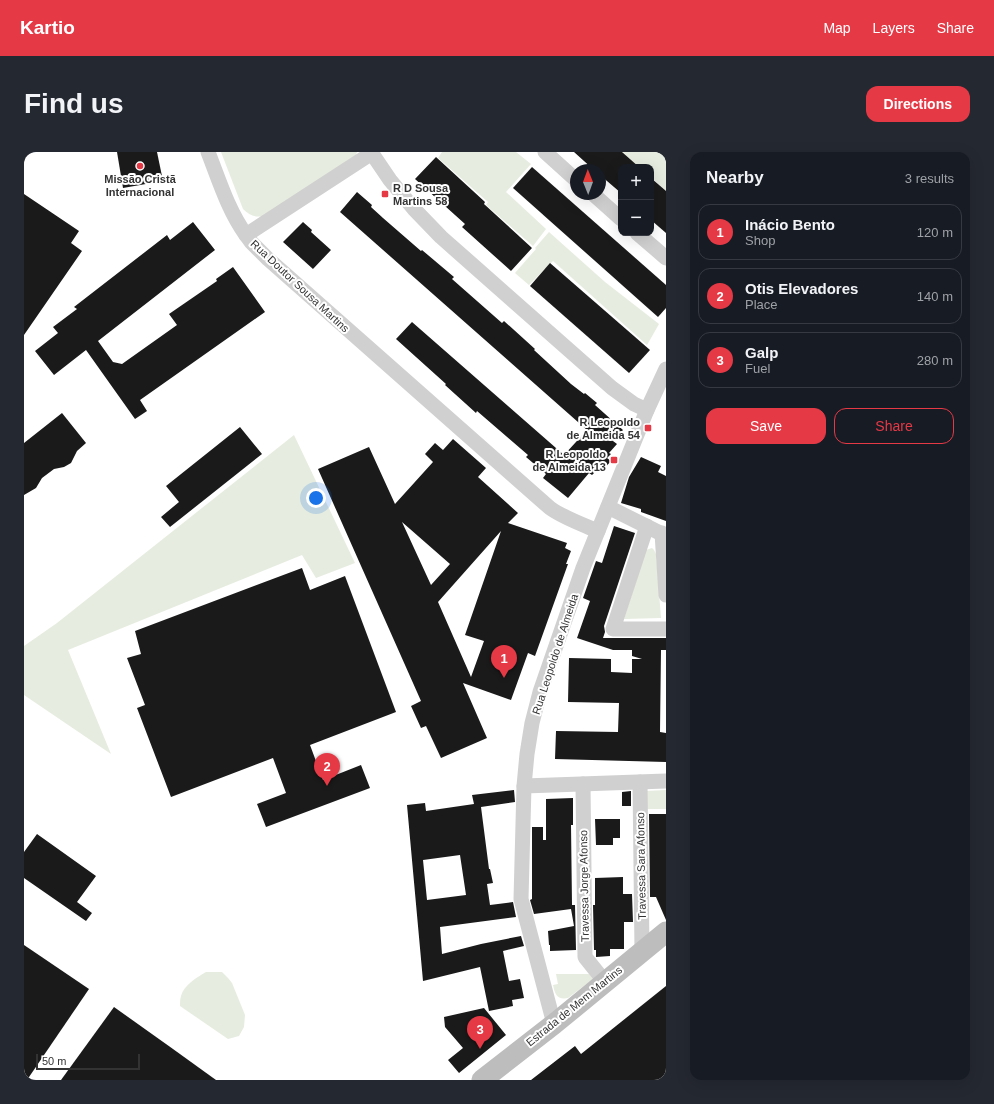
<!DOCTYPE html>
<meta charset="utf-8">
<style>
body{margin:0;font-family:Arial,sans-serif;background:#242831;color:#f1f3f6}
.controls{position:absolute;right:12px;top:12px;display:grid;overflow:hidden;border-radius:8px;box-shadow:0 4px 16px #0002}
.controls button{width:36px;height:36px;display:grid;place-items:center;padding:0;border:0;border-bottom:1px solid #363941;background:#171b24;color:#f1f3f6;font:20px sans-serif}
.compass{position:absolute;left:546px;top:12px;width:36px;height:36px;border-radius:50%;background:#171b24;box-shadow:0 4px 16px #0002;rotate:359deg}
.scale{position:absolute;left:12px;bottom:10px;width:104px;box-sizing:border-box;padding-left:4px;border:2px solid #333;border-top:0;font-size:11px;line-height:14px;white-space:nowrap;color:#333;-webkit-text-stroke:3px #fff;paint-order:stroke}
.you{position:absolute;left:292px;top:346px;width:14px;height:14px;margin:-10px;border:3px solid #fff;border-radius:50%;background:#1a73e8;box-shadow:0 0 0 6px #1a73e833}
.badge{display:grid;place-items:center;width:26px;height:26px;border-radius:50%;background:#e63946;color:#fff;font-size:13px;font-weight:700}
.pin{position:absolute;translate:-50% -33px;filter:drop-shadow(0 1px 2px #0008)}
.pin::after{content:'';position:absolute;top:21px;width:14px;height:12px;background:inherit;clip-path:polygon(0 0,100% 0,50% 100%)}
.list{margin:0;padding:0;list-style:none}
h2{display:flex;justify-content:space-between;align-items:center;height:52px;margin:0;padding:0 16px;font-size:17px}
h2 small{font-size:13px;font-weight:400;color:#9ea1a6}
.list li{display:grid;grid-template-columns:26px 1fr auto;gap:12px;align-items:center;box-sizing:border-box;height:56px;margin:0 8px 8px;padding:0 8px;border:1px solid #363941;border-radius:12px}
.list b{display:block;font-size:15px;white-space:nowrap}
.list p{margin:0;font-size:13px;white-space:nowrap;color:#9ea1a6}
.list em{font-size:13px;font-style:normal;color:#9ea1a6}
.actions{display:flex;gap:8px;padding:12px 16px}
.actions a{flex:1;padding:9px 0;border:1px solid #e63946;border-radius:12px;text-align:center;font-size:14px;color:#e63946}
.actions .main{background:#e63946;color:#fff}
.map{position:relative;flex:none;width:642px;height:928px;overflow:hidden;border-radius:12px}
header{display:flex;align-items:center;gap:24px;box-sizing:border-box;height:56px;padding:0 20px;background:#e63946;color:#fff}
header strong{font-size:19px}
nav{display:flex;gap:22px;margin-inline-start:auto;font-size:14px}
.intro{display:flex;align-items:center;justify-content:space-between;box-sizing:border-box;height:96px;padding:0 24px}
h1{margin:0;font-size:28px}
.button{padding:10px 18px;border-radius:12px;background:#e63946;color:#fff;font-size:14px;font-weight:700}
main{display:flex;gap:24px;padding:0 24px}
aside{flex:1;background:#171b24;border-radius:12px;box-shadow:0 4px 16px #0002}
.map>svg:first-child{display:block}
</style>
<header>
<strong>Kartio</strong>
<nav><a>Map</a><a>Layers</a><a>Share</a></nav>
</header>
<div class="intro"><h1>Find us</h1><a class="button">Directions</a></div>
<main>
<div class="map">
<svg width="642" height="928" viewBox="0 0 642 928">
<rect width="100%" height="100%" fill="#fff"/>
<!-- green -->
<g fill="#e6ecdf">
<path d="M197,0h136l-1,3 -93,61c-8,2 -14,-1 -20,-7z"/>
<polygon points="418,0 492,0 507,12 482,40 522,77 509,94 462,53 464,50 414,6"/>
<polygon points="598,0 637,0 642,4 642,39 627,25 627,15 615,15"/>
<polygon points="525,80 581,130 635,172 623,193 529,109 505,133 491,121 512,97 511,96"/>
<polygon points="270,283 331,411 292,426 278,403 44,498 87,602 0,543 0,494 33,471"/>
<polygon points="628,396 630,398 632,402 637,466 600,467 622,398"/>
<polygon points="642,638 642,657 622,657 622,639"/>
<path d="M182,820h16l6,6 4,5 13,32 -1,12 -5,9 -11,3 -48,-33c0,-3 0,-7 1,-10 3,-11 15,-18 25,-24z"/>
<path d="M532,822h33l4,5 -25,19c-11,2 -13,-4 -15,-13l5,-1z"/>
</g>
<!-- building -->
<g fill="#1a1a1a" fill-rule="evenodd">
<polygon points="93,0 133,0 139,29 99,36"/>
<polygon points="550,0 598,0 615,15 597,15 597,41 576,23 576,18 570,18"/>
<polygon points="412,5 461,50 460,52 508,96 487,119 438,75 441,72 391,27"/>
<polygon points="508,15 642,133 642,156 634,165 489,36"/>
<polygon points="627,26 642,39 642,81 627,68"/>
<polygon points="333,40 348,53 347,55 359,66 397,99 398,98 430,125 428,127 478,171 480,169 511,197 510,198 547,232 560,242 561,241 573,251 571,253 599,278 589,289 593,292 585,301 587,302 583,306 587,309 578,319 575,316 568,323 565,321 544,346 519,326 522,322 502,305 504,303 453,259 452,261 421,233 422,232 372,187 388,170 540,303 563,278 316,60"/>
<polygon points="0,42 55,79 47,91 58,99 0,183"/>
<polygon points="169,70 191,98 74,189 89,210 98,212 153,173 145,162 193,129 192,127 209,115 241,160 116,248 123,259 111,267 62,198 30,223 11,199 34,181 29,175 53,157 50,155 143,83 146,88"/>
<polygon points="279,70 288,78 287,80 307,98 289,117 259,90"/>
<polygon points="526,111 626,198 605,221 506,134"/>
<polygon points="38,261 62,291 53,299 47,311 40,315 30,317 18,326 12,336 0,343 0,291"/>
<polygon points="216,275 238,302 146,375 137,365 155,350 142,334"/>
<path d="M429,287l33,29 -8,9 40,36 -10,10 59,20 -2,5 6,3 -5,13h2l-33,92 -7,-3 -17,47 -48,-17 24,55 -46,20 -15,-32 -5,2 -10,-22 10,-5 -103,-232 51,-22 26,57 38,-42 -8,-8 10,-11 8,7zM378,370l48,42 -19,21zM477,379l-36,104 19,6 -13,36 -33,-75z"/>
<polygon points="617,305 637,314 634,320 642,324 642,369 617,360 617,357 597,351 605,325"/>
<polygon points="590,374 611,381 580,474 581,480 579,486 642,486 642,498 637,498 636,580 642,581 642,610 531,607 532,579 594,580 595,551 544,550 545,506 587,507 587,520 608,521 608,507 618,507 608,504 608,498 589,498 553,486 566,449 559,446 572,409 578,411"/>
<polygon points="278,416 286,438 321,424 372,560 286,593 299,628 337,613 346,636 242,675 233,652 262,641 249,606 147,645 113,556 121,553 103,506 117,502 111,479"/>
<path d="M490,638l1,12 -34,5 8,62h1l3,14 -6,1 3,21 23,-3 3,15 -76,10 2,27 39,-10 40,-8 3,10 -21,5 6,30 11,-2 4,19 -12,2 1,6 -24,5 -9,-44 -57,14 -16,-176 18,-2 1,8 48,-7 -2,-9zM436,703l6,40 -39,5 -4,-40z"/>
<polygon points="607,639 607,654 598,654 598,640"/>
<polygon points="549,646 549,673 547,673 548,753 551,753 552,798 526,799 526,793 525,793 524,779 550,774 547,757 510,762 506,748 508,747 508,675 519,675 519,688 522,688 522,647"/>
<polygon points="625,662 642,662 642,768 632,745 626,745"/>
<polygon points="571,667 596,667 596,686 589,686 589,693 572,693"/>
<polygon points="13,682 72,724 53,750 68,761 62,769 0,726 0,700"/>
<polygon points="599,725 599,742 608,742 609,770 600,770 600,797 586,797 586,804 572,805 572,798 570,798 569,753 571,753 571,726"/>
<polygon points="0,793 65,837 3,928 0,928"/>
<polygon points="642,834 642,928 507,928 551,894 557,902"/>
<polygon points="90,855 149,897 192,928 37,928"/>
<polygon points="460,856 482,883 435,921 424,908 439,896 421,875 420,865"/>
</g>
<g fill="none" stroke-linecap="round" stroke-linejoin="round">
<!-- street -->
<g stroke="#d0d0d0" stroke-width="15">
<path d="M184,0c11,28 20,58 38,83"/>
<polyline points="347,0 366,28 390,57 417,85 588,236 610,252 623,258"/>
<polyline points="521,0 552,28"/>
<path d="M348,1l-126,82 5,7 17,17 282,249c14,10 31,16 48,23"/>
<polyline points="569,42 597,67"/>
<polyline points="613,81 642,106"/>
<polyline points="584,355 642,384"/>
<polyline points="623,374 589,477 642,477"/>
<polyline points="638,381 642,443"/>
<polyline points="616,630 618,799"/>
<polyline points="559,632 561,805 581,830"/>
<polyline points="500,634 642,629"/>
<polyline points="530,872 497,747 500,634 503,602 508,571 516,540 559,416 623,258 642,217"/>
</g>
<!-- secondary -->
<polyline stroke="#bdbdbd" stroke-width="21" points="458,928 530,872 642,780"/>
</g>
<!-- markers -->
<g fill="#e63946" stroke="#fff" stroke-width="1.5">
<circle cx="116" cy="14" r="4"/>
<rect x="357" y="38" width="8" height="8" rx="2"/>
<rect x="620" y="272" width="8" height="8" rx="2"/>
<rect x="586" y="304" width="8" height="8" rx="2"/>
</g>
<g text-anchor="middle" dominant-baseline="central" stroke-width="4" stroke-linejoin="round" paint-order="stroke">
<!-- poi labels -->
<g font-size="11" font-weight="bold" fill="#333" stroke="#fff" text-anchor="end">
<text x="116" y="27" text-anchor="middle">Missão Cristã<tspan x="116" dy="13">Internacional</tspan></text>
<text x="369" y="36" text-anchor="start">R D Sousa<tspan x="369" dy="13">Martins 58</tspan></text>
<text x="616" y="270">R Leopoldo<tspan x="616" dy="13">de Almeida 54</tspan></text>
<text x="582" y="302">R Leopoldo<tspan x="582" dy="13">de Almeida 13</tspan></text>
</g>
<!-- street labels -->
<g font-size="11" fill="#333" stroke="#fff">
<text transform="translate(276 134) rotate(43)">Rua Doutor Sousa Martins</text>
<text transform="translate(531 502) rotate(-72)">Rua Leopoldo de Almeida</text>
<text transform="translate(617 714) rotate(-91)">Travessa Sara Afonso</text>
<text transform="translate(560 734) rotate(-91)">Travessa Jorge Afonso</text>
<text transform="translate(550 854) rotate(-39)">Estrada de Mem Martins</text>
</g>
</g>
</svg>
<div class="controls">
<button>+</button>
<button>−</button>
</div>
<svg class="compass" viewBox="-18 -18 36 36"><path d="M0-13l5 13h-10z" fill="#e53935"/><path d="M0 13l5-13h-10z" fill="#9ea1a6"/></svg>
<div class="scale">50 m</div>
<div class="you"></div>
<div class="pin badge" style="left:480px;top:526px">1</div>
<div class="pin badge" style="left:303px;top:634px">2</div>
<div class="pin badge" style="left:456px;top:897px">3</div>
</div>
<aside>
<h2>Nearby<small>3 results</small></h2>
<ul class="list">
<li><span class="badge">1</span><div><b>Inácio Bento</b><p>Shop</p></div><em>120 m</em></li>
<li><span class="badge">2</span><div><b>Otis Elevadores</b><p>Place</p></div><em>140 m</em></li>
<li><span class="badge">3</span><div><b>Galp</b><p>Fuel</p></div><em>280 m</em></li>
</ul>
<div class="actions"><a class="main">Save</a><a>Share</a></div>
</aside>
</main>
